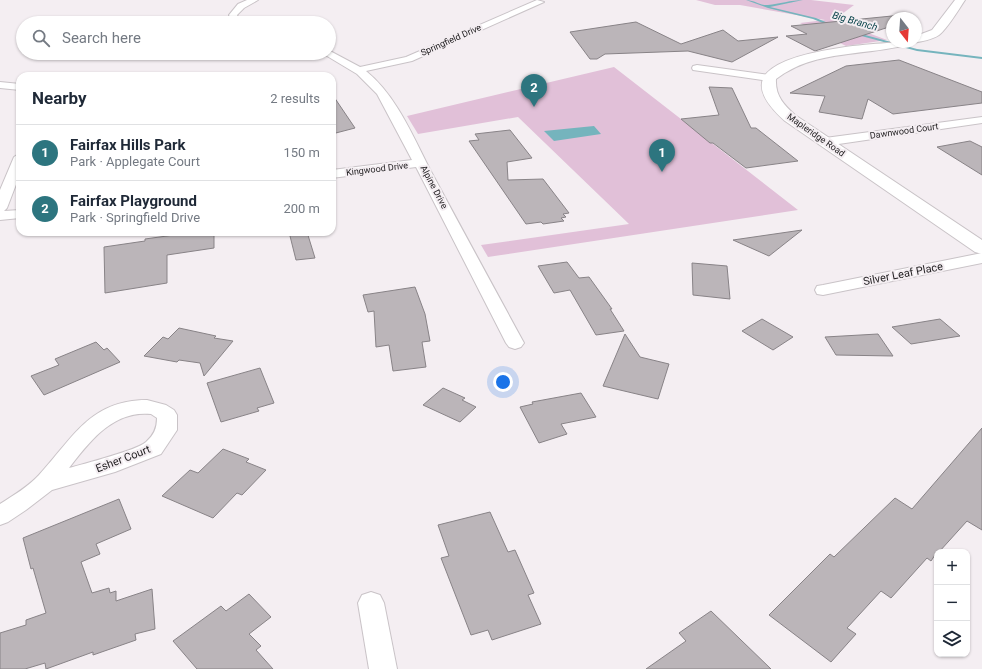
<!DOCTYPE html>
<meta charset="utf-8">
<style>
body{margin:0;font-family:Roboto,sans-serif;background:#f6f6f7;color:#1f2937}
.controls{position:absolute;right:12px;bottom:12px;display:grid;overflow:hidden;border-radius:8px;box-shadow:0 1px 3px #0004}
.controls button{width:36px;height:36px;display:grid;place-items:center;padding:0;border:0;border-bottom:1px solid #e0e1e3;background:#fff;color:#1f2937;font:20px sans-serif}
.compass{position:absolute;left:886px;top:12px;width:36px;height:36px;border-radius:50%;background:#fff;box-shadow:0 1px 3px #0004;rotate:163deg}
.you{position:absolute;left:503px;top:382px;width:14px;height:14px;margin:-10px;border:3px solid #fff;border-radius:50%;background:#1a73e8;box-shadow:0 0 0 6px #1a73e833}
.badge{display:grid;place-items:center;width:26px;height:26px;border-radius:50%;background:#2d757f;color:#fff;font-size:13px;font-weight:700}
.pin{position:absolute;translate:-50% -33px;filter:drop-shadow(0 1px 2px #0008)}
.pin::after{content:'';position:absolute;top:21px;width:14px;height:12px;background:inherit;clip-path:polygon(0 0,100% 0,50% 100%)}
.list{margin:0;padding:0;list-style:none}
h2{display:flex;justify-content:space-between;align-items:center;height:52px;margin:0;padding:0 16px;font-size:17px}
h2 small{font-size:13px;font-weight:400;color:#747a83}
.list li{display:grid;grid-template-columns:26px 1fr auto;gap:12px;align-items:center;box-sizing:border-box;height:56px;padding:0 16px;border-top:1px solid #e0e1e3}
.list b{display:block;font-size:15px;white-space:nowrap}
.list p{margin:0;font-size:13px;white-space:nowrap;color:#747a83}
.list em{font-size:13px;font-style:normal;color:#747a83}
.icon{flex:none;width:22px;height:22px;fill:none;stroke:currentColor;stroke-width:2;stroke-linecap:round;stroke-linejoin:round}
.map{position:relative;flex:none;width:982px;height:669px;overflow:hidden}
.search{position:absolute;background:#fff;box-shadow:0 1px 3px #0004;left:16px;top:16px;width:320px;height:44px;display:flex;align-items:center;gap:10px;box-sizing:border-box;padding:0 14px;border-radius:22px;color:#747a83;font-size:15px}
.panel{position:absolute;background:#fff;box-shadow:0 1px 3px #0004;left:16px;top:72px;width:320px;height:164px;border-radius:12px}
.map>svg:first-child{display:block}
</style>
<div class="map">
<svg width="982" height="669" viewBox="0 0 982 669">
<rect width="100%" height="100%" fill="#f4eef2"/>
<!-- green -->
<g fill="#e1c0d8">
<polygon points="696,0 811,0 854,5 834,20 887,40 846,46 800,23 825,20 740,5 715,5"/>
<polygon points="614,67 798,210 488,257 481,245 629,224 518,117 418,134 407,116"/>
</g>
<!-- water -->
<polygon fill="#75b4bd" points="594,126 601,134 554,141 544,131"/>
<g fill="none" stroke-linecap="round" stroke-linejoin="round">
<!-- stream -->
<g fill="#75b4bd" fill-rule="evenodd">
<path d="M746,0c8,0 15,6 22,5 11,-1 23,-5 35,-5l-33,7 46,11 22,9 -3,1 -22,-9 -45,-11z"/>
<polygon points="854,32 917,49 982,57 982,59 917,51 854,34"/>
</g>
</g>
<!-- building -->
<g fill="#bbb5b9" stroke="#888387">
<polygon points="902,15 902,18 892,18 892,26 815,51 786,36 807,34 791,26"/>
<polygon points="636,22 681,44 723,30 738,41 778,37 732,62 688,51 605,54 597,59 590,59 570,32"/>
<polygon points="899,60 982,92 982,103 893,114 868,99 862,119 819,112 825,96 790,93 846,66"/>
<polygon points="709,87 732,88 751,128 756,128 798,161 746,168 713,143 710,143 681,119 719,115"/>
<polygon points="332,94 355,128 332,134"/>
<polygon points="510,130 532,158 507,162 508,180 543,179 569,213 563,214 566,217 561,218 564,221 543,224 541,222 526,224 469,141 479,140 475,134"/>
<polygon points="970,141 982,147 982,175 937,147"/>
<polygon points="802,230 769,256 733,240"/>
<polygon points="196,232 214,232 214,248 167,255 167,283 105,293 104,247 145,241 145,239"/>
<polygon points="289,232 307,232 315,258 296,260"/>
<polygon points="567,262 579,278 589,277 612,309 610,309 624,331 596,335 570,290 554,293 538,266"/>
<polygon points="692,263 727,266 730,299 693,295"/>
<polygon points="415,287 425,314 430,341 422,342 426,367 393,371 389,345 376,347 374,311 368,312 363,295"/>
<polygon points="762,319 793,337 773,350 742,331"/>
<polygon points="940,319 960,336 911,344 892,327"/>
<polygon points="179,328 216,336 214,338 233,341 204,376 200,363 179,360 177,362 144,356 163,337 168,339"/>
<polygon points="625,334 640,357 669,364 658,399 603,386"/>
<polygon points="878,334 893,356 836,355 825,337"/>
<polygon points="96,342 104,350 107,348 120,362 44,395 31,376 59,365 55,359"/>
<polygon points="260,368 274,403 257,408 259,411 221,422 207,383"/>
<polygon points="443,388 465,398 462,400 476,407 460,422 423,405"/>
<polygon points="581,393 596,417 561,424 567,434 539,443 520,407 533,404 532,402"/>
<polygon points="982,428 982,530 967,521 939,552 937,552 931,561 927,558 891,598 881,591 847,628 856,634 831,662 769,615 830,554 834,557 895,498 912,509"/>
<polygon points="223,449 249,459 246,462 266,470 242,495 237,493 213,518 162,496 190,470 198,473"/>
<polygon points="119,499 131,529 96,544 100,554 81,562 92,593 109,588 110,593 116,591 116,601 152,589 155,629 135,634 136,640 93,655 93,652 46,669 45,663 25,669 0,669 0,633 26,625 26,620 46,613 33,568 31,569 23,538"/>
<polygon points="490,512 508,552 515,550 534,593 528,595 541,624 492,640 488,630 471,635 441,558 449,556 438,525"/>
<polygon points="249,594 271,617 249,634 261,646 256,650 273,669 197,669 173,641 221,606 226,611"/>
<polygon points="711,611 771,669 646,669 686,641 679,633"/>
</g>
<g fill="none" stroke-linecap="round" stroke-linejoin="round">
<!-- minor casing -->
<g stroke="#c9c3c7" stroke-width="2">
<g id="minor">
<polygon points="247,0 258,0 244,8 237,15 241,23 233,23 229,15 238,4"/>
<path d="M537,0l7,2 -132,59 -46,10c33,27 49,71 68,106 30,56 60,111 90,166l-3,4 -6,2 -6,-2 -3,-4 -90,-176 -84,11v-8l80,-10 -35,-66 -20,-20 -35,-21h7l1,-2 30,16 46,-10z"/>
<polygon points="697,65 770,75 775,78 770,81 693,70 692,68 693,66"/>
<polygon points="0,82 20,84 20,90 0,88"/>
<polygon points="982,117 982,123 825,146 819,142 825,138"/>
<polygon points="20,153 20,174 7,208 4,211 20,210 20,218 0,220 0,190 14,157"/>
<polygon points="982,253 982,263 823,295 817,294 815,290 817,286 823,285"/>
<path d="M147,400l19,5 8,5 3,5v15l-16,24 -46,18 -63,18 -26,20 -18,12 -8,3v-21c14,-9 28,-17 39,-29 34,-37 51,-75 108,-75zM151,414l6,4c0,10 -3,17 -11,24 -8,8 -63,22 -77,26 20,-26 44,-58 82,-54z"/>
<polygon points="371,592 380,595 384,603 397,669 369,669 358,603 362,595"/>
</g>
</g>
<!-- tertiary casing -->
<g stroke="#c9c3c7" stroke-width="2">
<path id="tertiary" d="M955,0h10c-6,9 -18,29 -26,35 -7,5 -18,6 -25,8 -46,14 -98,5 -138,36 -1,17 8,26 19,36l187,125v14l-7,-2 -190,-131c-10,-9 -30,-28 -21,-44 17,-29 121,-35 152,-35v-6l16,-6z"/>
</g>
<!-- minor -->
<use href="#minor" fill="#fff" fill-rule="evenodd"/>
<!-- tertiary -->
<use href="#tertiary" fill="#fff" fill-rule="evenodd"/>
</g>
<g text-anchor="middle" dominant-baseline="central" stroke-width="4" stroke-linejoin="round" paint-order="stroke">
<!-- far-street labels -->
<g font-size="9" fill="#201e20" stroke="#f4eef2">
<text transform="translate(451 40) rotate(-24)">Springfield Drive</text>
<text transform="translate(904 131) rotate(-8)">Dawnwood Court</text>
<text transform="translate(816 135) rotate(35)">Mapleridge Road</text>
<text transform="translate(377 169) rotate(-7)">Kingwood Drive</text>
<text transform="translate(434 187) rotate(62)">Alpine Drive</text>
</g>
<!-- far-water labels -->
<g font-size="10" font-style="italic" fill="#003e45" stroke="#f4eef2">
<text transform="translate(855 21) rotate(16)">Big Branch</text>
</g>
<!-- street labels -->
<g font-size="11" fill="#201e20" stroke="#f4eef2">
<text transform="translate(903 274) rotate(-11)">Silver Leaf Place</text>
<text transform="translate(123 459) rotate(-21)">Esher Court</text>
</g>
</g>
</svg>
<div class="controls">
<button>+</button>
<button>−</button>
<button><svg class="icon" aria-label="layers" viewBox="0 0 24 24"><path d="M12 4l9 5-9 5-9-5zM3 14l9 5 9-5"/></svg></button>
</div>
<svg class="compass" viewBox="-18 -18 36 36"><path d="M0-13l5 13h-10z" fill="#e53935"/><path d="M0 13l5-13h-10z" fill="#747a83"/></svg>
<div class="you"></div>
<div class="pin badge" style="left:662px;top:172px">1</div>
<div class="pin badge" style="left:534px;top:107px">2</div>
<div class="search"><svg class="icon" aria-label="search" viewBox="0 0 24 24"><circle cx="10" cy="10" r="6"/><path d="M15 15l6 6"/></svg>Search here</div>
<section class="panel">
<h2>Nearby<small>2 results</small></h2>
<ul class="list">
<li><span class="badge">1</span><div><b>Fairfax Hills Park</b><p>Park · Applegate Court</p></div><em>150 m</em></li>
<li><span class="badge">2</span><div><b>Fairfax Playground</b><p>Park · Springfield Drive</p></div><em>200 m</em></li>
</ul>
</section>
</div>
